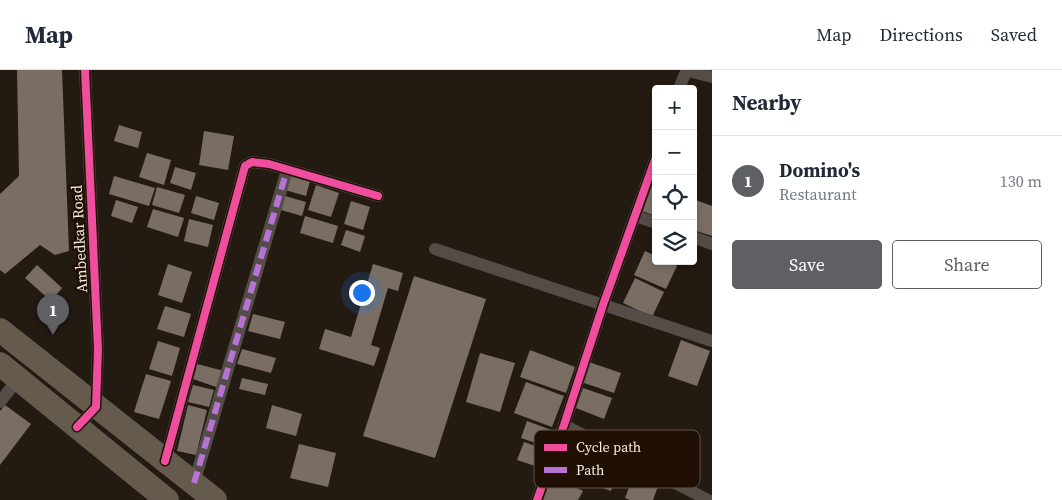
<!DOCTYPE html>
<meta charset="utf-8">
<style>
body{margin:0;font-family:"Source Serif 4",serif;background:#f6f6f7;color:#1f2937}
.controls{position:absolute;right:15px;top:15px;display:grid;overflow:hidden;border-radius:5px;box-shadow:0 2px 8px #0003}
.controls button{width:45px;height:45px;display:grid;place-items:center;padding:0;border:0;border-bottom:1px solid #e0e1e3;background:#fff;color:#1f2937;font:25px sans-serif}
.you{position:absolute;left:361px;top:222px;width:18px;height:18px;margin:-12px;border:4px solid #fff;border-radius:50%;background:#1a73e8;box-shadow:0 0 0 8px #1a73e833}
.badge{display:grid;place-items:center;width:32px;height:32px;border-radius:50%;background:#5f6064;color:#fff;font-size:16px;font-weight:700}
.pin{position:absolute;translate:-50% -41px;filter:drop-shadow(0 1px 2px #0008)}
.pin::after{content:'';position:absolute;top:26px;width:18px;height:15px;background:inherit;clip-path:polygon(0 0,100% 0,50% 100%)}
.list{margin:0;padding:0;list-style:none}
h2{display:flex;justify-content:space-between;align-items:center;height:65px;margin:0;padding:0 20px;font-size:21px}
h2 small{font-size:16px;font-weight:400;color:#747a83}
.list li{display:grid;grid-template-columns:32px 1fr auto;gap:15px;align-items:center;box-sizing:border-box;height:90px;padding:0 20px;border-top:1px solid #e0e1e3}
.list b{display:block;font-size:19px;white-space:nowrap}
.list p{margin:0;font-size:16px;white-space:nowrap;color:#747a83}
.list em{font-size:16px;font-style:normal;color:#747a83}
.actions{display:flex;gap:10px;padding:15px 20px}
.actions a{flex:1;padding:11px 0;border:1px solid #5f6064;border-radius:5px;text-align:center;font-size:18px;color:#5f6064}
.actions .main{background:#5f6064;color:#fff}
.icon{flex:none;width:28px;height:28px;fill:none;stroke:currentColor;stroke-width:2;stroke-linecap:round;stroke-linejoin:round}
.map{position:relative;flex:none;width:712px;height:430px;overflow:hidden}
header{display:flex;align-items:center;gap:30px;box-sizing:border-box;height:70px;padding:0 25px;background:#fff;border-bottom:1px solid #e0e1e3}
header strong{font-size:24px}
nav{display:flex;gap:28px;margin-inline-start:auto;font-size:18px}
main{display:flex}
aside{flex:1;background:#fff}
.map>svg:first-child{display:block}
</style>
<header>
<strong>Map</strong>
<nav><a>Map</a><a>Directions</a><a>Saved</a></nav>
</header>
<main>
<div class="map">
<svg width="712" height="430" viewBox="0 0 712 430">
<rect width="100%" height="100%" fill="#231a11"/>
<!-- building -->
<g fill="#7a6e64">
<polygon points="17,0 62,0 69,181 55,185 40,175 5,204 0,200 0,124 19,106"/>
<polygon points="119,55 142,62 138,78 114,71"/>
<polygon points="204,61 234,66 228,100 199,95"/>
<polygon points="147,83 171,90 164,115 139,107"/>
<polygon points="175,97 196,103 191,120 170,113"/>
<polygon points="289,105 310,111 306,126 285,120"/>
<polygon points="114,106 155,118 149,136 109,124"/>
<polygon points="316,115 339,123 331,147 308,140"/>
<polygon points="651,115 656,117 656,146 642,141"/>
<polygon points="157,117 185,125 179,143 152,135"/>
<polygon points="196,126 219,133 214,150 191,143"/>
<polygon points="285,126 306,132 302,146 281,140"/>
<polygon points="693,129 712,136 712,166 693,160"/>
<polygon points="116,130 138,137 132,153 111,146"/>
<polygon points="351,131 370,137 363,160 344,154"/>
<polygon points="153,139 184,148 178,167 147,157"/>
<polygon points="305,146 338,156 333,173 300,163"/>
<polygon points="189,149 213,155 208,177 184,171"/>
<polygon points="346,160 365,166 360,182 341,175"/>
<polygon points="645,181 656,186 656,191 668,191 677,196 666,219 634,205"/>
<polygon points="168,194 192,202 182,233 158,225"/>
<polygon points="373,194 403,203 398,221 388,218 371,275 380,278 374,296 319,279 325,259 351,267"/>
<polygon points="37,195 62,218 51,231 25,208"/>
<polygon points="414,206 486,229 435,388 363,366"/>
<polygon points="635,208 664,222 652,247 623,233"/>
<polygon points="165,236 191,244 184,267 157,259"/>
<polygon points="253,244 285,252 280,269 248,261"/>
<polygon points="681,270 710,281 697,316 668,306"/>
<polygon points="158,271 180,278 172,306 149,299"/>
<polygon points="242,279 276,288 271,303 237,294"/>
<polygon points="530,280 575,297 566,323 520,307"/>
<polygon points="480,283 515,293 500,342 466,332"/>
<polygon points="589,292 621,303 614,323 581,312"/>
<polygon points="197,294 224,301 219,318 193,309"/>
<polygon points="146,304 171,311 159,349 134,342"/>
<polygon points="242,308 268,314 265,325 239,319"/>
<polygon points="526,312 564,326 552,357 514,343"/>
<polygon points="193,315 214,320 209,337 188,332"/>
<polygon points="583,318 612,328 604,349 576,338"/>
<polygon points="5,335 31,354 0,395 0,341"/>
<polygon points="188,335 207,340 196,385 177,381"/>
<polygon points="272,335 302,344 296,366 266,358"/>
<polygon points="527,351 554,361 548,377 521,368"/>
<polygon points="524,372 547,380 541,398 517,390"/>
<polygon points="299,374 336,383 328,417 290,408"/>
<polygon points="599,381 622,389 611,421 588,413"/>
<polygon points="635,402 660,411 653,430 630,430 625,428"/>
<polygon points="552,406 583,421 578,430 540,430"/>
</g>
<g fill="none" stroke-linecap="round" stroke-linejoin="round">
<!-- street -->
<g stroke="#544d47" stroke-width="12">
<polyline points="679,19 685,4 689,1 712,7"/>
<polyline points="636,146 656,153"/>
<polyline points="693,167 712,174"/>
<polyline points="435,179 712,271"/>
<polyline points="0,332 18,309"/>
<polyline points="564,355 708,430"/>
<polyline points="77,357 96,337 98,279 85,0"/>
<polyline points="165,391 245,96 252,92 269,94 378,126"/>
<polyline points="194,413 287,100"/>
<polyline points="537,430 564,355 603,235 656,87"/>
</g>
<!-- highway -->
<g stroke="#645b4d" stroke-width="24">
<polyline points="0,260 215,430"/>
<polyline points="0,294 167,430"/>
</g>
<!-- quiet -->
<polyline stroke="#b673d3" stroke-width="6" stroke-dasharray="12 6" stroke-linecap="butt" points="194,413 287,100"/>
<!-- cycleway casing -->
<g stroke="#201003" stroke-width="11">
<g id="cycleway">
<polyline points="77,357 96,337 98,279 85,0"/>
<polyline points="165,391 245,96 252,92 269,94 378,126"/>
<polyline points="537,430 564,355 603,235 656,87"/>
</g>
</g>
<!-- cycleway -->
<use href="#cycleway" stroke="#ef4d9e" stroke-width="8"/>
</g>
<g text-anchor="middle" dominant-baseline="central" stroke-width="5" stroke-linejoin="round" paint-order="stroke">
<!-- street labels -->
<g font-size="15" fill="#f9ede4" stroke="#201003">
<text transform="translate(79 169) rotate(-93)">Ambedkar Road</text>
</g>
</g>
<!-- legend -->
<rect x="534" y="360" width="166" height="58" rx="8" fill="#201003" stroke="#615246" stroke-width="1"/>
<rect x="544" y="374" width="23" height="7" fill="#ef4d9e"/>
<rect x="544" y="397" width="23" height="6" fill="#b673d3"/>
<g font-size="14" fill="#f9ede4">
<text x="576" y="382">Cycle path</text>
<text x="576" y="405">Path</text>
</g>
</svg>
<div class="controls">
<button>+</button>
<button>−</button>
<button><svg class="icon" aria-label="locate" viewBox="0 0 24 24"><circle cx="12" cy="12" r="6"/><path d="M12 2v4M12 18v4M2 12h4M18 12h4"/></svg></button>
<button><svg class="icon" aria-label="layers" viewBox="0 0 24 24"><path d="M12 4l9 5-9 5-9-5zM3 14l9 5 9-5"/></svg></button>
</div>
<div class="you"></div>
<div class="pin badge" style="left:53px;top:265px">1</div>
</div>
<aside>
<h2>Nearby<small></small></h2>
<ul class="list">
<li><span class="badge">1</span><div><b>Domino's</b><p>Restaurant</p></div><em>130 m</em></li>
</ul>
<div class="actions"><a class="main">Save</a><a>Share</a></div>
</aside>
</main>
